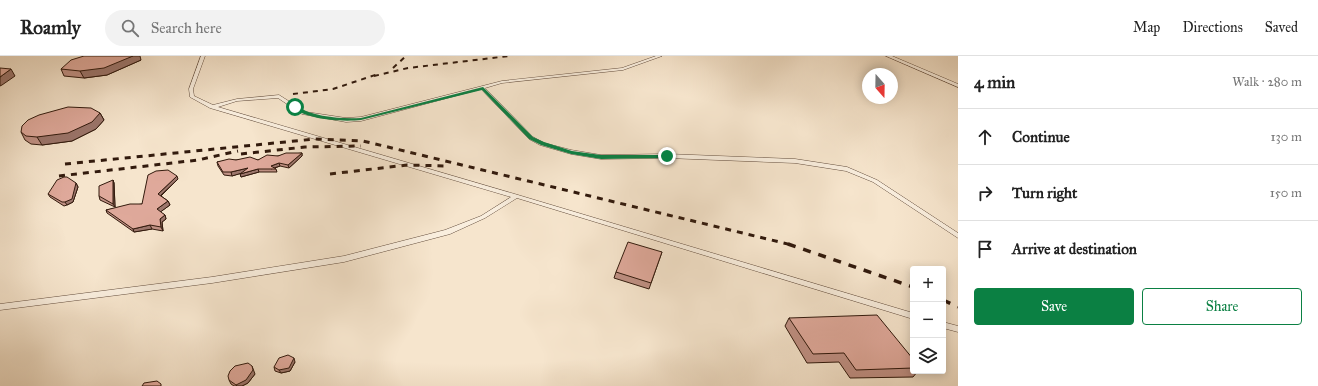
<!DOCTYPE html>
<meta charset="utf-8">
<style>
body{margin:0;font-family:"IM FELL Great Primer",serif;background:#f2f2f2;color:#222}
.controls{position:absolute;right:12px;bottom:12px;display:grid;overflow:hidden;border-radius:4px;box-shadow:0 2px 10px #0003}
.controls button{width:36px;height:36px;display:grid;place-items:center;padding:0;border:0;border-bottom:1px solid #e0e0e0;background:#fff;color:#222;font:20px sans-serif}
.compass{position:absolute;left:862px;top:12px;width:36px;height:36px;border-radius:50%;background:#fff;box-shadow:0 2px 10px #0003;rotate:160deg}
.stop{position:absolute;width:12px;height:12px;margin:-9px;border:3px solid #0b8043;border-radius:50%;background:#fff}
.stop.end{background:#0b8043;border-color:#fff;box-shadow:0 1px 4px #0008}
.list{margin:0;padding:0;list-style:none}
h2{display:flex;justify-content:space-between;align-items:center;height:52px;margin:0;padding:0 16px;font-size:17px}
h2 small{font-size:13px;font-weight:400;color:#767676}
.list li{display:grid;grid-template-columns:26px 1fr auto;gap:12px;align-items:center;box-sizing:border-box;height:56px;padding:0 16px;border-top:1px solid #e0e0e0}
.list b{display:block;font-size:15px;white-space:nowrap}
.list em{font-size:13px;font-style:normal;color:#767676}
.actions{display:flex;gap:8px;padding:12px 16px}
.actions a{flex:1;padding:9px 0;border:1px solid #0b8043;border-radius:4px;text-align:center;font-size:14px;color:#0b8043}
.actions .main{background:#0b8043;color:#fff}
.icon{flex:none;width:22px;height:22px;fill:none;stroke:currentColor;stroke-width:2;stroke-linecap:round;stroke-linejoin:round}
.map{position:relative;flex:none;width:958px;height:330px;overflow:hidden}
header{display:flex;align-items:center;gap:24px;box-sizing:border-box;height:56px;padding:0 20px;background:#fff;border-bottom:1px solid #e0e0e0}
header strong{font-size:19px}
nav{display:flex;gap:22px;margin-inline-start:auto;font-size:14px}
.search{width:280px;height:36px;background:#f2f2f2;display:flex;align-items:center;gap:10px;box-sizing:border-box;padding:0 14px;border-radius:22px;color:#767676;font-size:15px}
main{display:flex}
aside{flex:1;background:#fff}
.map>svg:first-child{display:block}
</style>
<header>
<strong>Roamly</strong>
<div class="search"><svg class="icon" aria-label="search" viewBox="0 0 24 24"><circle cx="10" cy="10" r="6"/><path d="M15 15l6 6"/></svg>Search here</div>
<nav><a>Map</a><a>Directions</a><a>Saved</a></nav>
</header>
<main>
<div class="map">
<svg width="958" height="330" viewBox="0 0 958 330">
<rect width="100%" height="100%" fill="#f6e5cd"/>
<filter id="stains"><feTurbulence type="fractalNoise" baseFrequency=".005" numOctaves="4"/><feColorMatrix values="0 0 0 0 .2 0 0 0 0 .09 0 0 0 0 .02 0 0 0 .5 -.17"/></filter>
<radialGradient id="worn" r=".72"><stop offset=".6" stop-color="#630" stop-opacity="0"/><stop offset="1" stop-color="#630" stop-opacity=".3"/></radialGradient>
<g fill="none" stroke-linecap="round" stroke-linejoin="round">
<!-- service casing -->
<g stroke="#634d3d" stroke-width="1">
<g id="service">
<polygon points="201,0 205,0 193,33 194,40 213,49 237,43 279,39 306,56 346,62 361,61 502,25 622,12 656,0 662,0 623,14 502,27 485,32 533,81 544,87 571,94 601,99 667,98 795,103 847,111 877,124 958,177 958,182 873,126 846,115 795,107 667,102 601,103 571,98 540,89 529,83 481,33 361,65 346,66 302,58 278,42 237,45 218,51 518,139 913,257 913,263 517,142 485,162 450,178 344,206 212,227 0,254 0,248 212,221 344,200 445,174 481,160 511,141 210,52 190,41 189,33"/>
<polygon points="886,0 892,0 958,28 958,31"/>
<polygon points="943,266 958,270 958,276 943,272"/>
</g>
</g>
<!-- service -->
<use href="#service" fill="#f9eede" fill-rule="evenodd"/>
<!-- rail-far2 -->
<g stroke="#321a0d" stroke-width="2" stroke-dasharray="5 5" stroke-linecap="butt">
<polyline points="393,12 406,0"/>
<polyline points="374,20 408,12 509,0"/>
<polyline points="293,38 333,33 378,18"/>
</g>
<!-- rail-far1 -->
<g stroke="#321a0d" stroke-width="3" stroke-dasharray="6 6" stroke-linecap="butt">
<polyline points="241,98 305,91 361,90"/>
<polyline points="65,108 315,83 363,85 792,189"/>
<polyline points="330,118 407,109 447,110"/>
<polyline points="59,120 198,104 238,95"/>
</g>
<!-- rail -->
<g stroke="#321a0d" stroke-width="3.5" stroke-dasharray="8 8" stroke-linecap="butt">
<polyline points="788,188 913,231"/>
<polyline points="943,244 958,251"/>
</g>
</g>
<!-- wall -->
<g fill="#c09185" stroke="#321a0d">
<polygon points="141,4 107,19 84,22 64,20 61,13"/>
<polygon points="100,57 104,64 96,73 72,85 42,89 31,88 25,84 21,76"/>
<polygon points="302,97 302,100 289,112 280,110 275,112 276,113 277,116 259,116 241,121 241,117 232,120 224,119 218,110 217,106 236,104 258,104 278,100"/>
<polygon points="178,123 161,140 168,145 170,149 160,156 165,159 166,163 162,166 163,175 152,173 134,176 107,157 106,154 142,148"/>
<polygon points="113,124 114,127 115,151 100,144 99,140"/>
<polygon points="76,127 78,131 73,146 67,149 64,150 50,141 48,138"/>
<polygon points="662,196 649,233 614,222 616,216"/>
<polygon points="789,262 913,303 913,315 918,315 913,321 850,322 839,306 807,307 785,270"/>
<polygon points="295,306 290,315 281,317 275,315 274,311"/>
<polygon points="255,318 248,327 242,330 234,330 231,328 229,324"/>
</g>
<!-- shaded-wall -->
<g fill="#9c766c" stroke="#321a0d">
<polygon points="133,0 140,0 141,4 107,19 84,22 80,15"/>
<polygon points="11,13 15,20 2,29 0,30 0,21"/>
<polygon points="100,57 104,64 96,73 72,85 42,89 37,81"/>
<polygon points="302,97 302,100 289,112 288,109"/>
<polygon points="279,107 280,110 271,113 271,110"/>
<polygon points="248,112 249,115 232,120 231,116"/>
<polygon points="258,113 259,116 241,121 240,118"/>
<polygon points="177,120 178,123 159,141 158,138"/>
<polygon points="113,124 114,127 115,151 113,148"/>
<polygon points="76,127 78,131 73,146 67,149 65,146"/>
<polygon points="168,145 170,149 159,157 157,153"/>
<polygon points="165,159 166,163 162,166 163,175 161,171 160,163"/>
<polygon points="150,169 152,173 134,176 133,173"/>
<polygon points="294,302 295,306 290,315 281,317 279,314"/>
<polygon points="252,310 255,318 248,327 242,330 237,330 236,329"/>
</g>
<!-- building -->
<g fill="#dfa99b" stroke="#321a0d">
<polygon points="84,0 133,0 104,12 80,15 61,13 71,4"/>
<polygon points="0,12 11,13 0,21"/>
<polygon points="68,51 91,52 100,57 92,66 68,77 37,81 26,80 21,76 22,70 28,64 39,59"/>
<polygon points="286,97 302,97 288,109 279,107 271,110 276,113 258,113 240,118 248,112 231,116 223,116 217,106 229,103 236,104 250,101 258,104 267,99 278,100"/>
<polygon points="168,114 177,120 158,138 168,145 157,153 165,159 160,163 161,171 150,169 133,173 106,154 130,148 142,148 148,119 156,115"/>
<polygon points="64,121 67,121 76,127 72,143 65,146 62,146 48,138 57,124"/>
<polygon points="113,124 113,148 99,140 99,130"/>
<polygon points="628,186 662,196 651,227 616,216"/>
<polygon points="877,259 913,303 913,312 856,314 844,297 813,298 789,262"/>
<polygon points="288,299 294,302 289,312 279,314 274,311 279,302"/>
<polygon points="248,307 252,310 253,314 246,324 236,329 229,324 228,320 230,315 235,310"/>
<polygon points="157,325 161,328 161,330 142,330 144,327"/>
</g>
<!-- route -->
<path fill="#0b8043" d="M483,31l50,50 11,5 28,9 29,4h66l3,1 -3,2 -66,1 -30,-5 -30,-9 -12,-6 -47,-49 -121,30c-19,2 -54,0 -69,-13l4,-1c18,11 44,13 65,12z"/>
<rect width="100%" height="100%" filter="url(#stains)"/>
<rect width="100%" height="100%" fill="url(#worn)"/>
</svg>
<div class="controls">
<button>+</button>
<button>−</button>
<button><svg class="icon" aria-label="layers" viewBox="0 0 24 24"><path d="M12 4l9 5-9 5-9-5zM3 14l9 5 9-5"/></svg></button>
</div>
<svg class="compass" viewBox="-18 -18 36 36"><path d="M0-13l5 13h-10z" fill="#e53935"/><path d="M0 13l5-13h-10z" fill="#767676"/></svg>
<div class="stop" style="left:295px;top:51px"></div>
<div class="stop end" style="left:667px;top:100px"></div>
</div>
<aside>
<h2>4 min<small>Walk · 280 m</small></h2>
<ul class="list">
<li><svg class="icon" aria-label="ahead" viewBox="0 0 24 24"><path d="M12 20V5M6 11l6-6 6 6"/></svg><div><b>Continue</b></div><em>130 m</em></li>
<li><svg class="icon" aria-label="right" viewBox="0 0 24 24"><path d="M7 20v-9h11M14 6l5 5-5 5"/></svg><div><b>Turn right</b></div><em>150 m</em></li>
<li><svg class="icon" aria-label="arrive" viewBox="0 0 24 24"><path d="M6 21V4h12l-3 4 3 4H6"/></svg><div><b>Arrive at destination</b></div></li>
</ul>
<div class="actions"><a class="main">Save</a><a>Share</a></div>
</aside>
</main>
